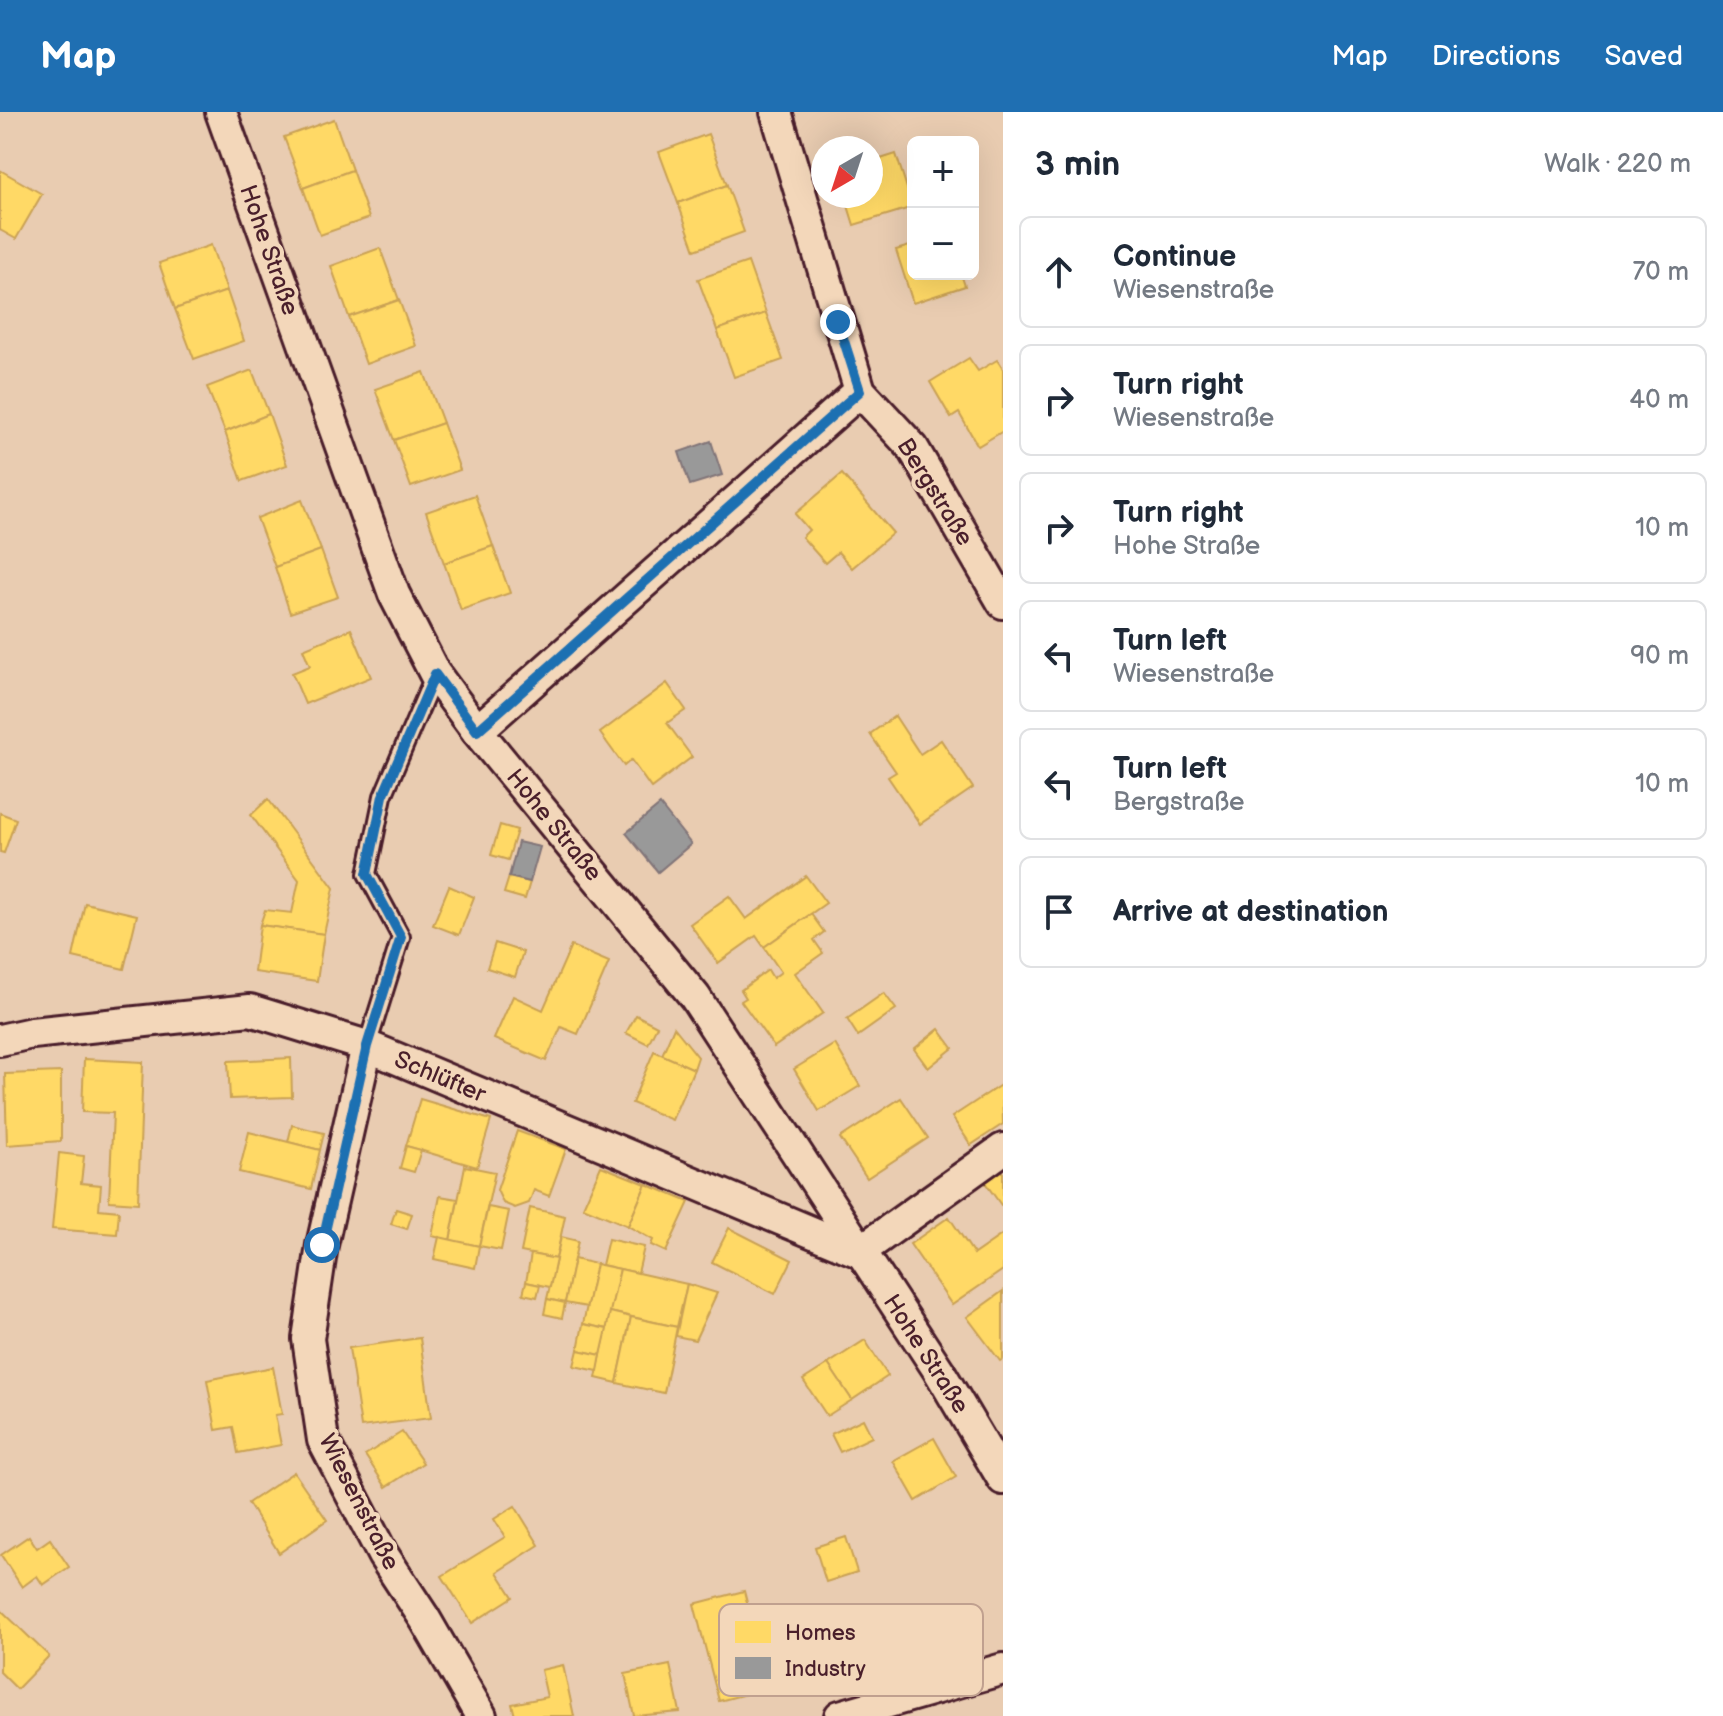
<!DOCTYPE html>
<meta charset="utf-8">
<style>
body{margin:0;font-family:"Balsamiq Sans",sans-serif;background:#f2f2f3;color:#1f2937}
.controls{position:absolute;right:24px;top:24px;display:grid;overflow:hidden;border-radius:12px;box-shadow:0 8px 32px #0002}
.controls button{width:72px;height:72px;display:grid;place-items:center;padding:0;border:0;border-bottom:2px solid #e0e1e3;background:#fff;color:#1f2937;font:40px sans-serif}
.compass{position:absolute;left:811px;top:24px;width:72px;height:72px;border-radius:50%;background:#fff;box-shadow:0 8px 32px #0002;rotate:219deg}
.stop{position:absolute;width:24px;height:24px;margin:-18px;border:6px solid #1f6fb2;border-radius:50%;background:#fff}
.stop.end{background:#1f6fb2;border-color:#fff;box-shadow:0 2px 8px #0008}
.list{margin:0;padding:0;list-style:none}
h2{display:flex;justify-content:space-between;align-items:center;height:104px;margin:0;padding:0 32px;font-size:34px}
h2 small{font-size:26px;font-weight:400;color:#747a83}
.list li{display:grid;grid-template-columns:52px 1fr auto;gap:24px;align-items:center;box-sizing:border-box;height:112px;margin:0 16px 16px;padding:0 16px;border:2px solid #e0e1e3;border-radius:12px}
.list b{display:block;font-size:30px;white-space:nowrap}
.list p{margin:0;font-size:26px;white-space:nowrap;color:#747a83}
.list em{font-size:26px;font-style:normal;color:#747a83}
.icon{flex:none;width:44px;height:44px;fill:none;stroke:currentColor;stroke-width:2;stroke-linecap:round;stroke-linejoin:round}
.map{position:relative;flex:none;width:1003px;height:1604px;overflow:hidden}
header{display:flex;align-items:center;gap:48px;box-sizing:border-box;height:112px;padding:0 40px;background:#1f6fb2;color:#fff}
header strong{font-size:38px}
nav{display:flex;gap:44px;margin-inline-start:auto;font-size:28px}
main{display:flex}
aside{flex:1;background:#fff}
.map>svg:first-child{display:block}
</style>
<header>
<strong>Map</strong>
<nav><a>Map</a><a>Directions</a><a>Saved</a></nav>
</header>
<main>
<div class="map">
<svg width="1003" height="1604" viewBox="0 0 1003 1604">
<rect width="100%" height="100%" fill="#e9ccb1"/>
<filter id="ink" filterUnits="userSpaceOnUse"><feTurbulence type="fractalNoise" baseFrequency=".0125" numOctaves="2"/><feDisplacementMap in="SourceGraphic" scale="16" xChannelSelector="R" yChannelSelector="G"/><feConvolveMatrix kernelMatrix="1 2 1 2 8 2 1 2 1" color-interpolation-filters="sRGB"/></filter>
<g filter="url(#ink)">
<!-- homes -->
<g fill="#ffd966" stroke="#c9a154" stroke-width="2">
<polygon points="334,7 352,58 303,76 284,25"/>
<polygon points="708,22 727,73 678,91 659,40"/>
<polygon points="896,42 913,95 854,113 845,84 871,84 871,50"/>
<polygon points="0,58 42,82 16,127 0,118"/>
<polygon points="352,58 369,106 320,123 303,76"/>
<polygon points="727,73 744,120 695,138 678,91"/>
<polygon points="211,133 227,179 175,197 159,151"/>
<polygon points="913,133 913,162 961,162 965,174 913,191 896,138"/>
<polygon points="380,136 399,188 349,205 331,154"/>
<polygon points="748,150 766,201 717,218 698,167"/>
<polygon points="227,179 244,229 194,247 175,197"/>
<polygon points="399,188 416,234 366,252 349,205"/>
<polygon points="766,201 783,248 734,265 717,218"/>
<polygon points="969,246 978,259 997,248 1003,257 1003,319 978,334 959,301 951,306 930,270"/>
<polygon points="252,258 269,302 225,320 207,275"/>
<polygon points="424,260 443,311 394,328 375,277"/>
<polygon points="269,302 287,353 242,369 225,320"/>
<polygon points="443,311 460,358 411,375 394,328"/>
<polygon points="842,362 893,421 852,456 838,440 825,451 802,425 809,418 795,402"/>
<polygon points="475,383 493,434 444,451 426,400"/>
<polygon points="302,388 321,438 275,455 257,406"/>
<polygon points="493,434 510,481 461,498 444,451"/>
<polygon points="321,438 338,485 290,501 275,455"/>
<polygon points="351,517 371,565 305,592 292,561 310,554 303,537"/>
<polygon points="667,571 686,598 667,611 692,645 651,676 631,648 624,654 600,621"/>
<polygon points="895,604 920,642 941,628 973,676 920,712 888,665 896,660 870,622"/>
<polygon points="268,687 334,776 324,822 260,813 265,798 292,801 299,768 251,703"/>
<polygon points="0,701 16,707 4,741 0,740"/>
<polygon points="500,713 517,718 508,748 491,743"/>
<polygon points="806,764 826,791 764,835 756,824 718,851 690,812 729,784 746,807"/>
<polygon points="509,765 530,770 525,787 504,781"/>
<polygon points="449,774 474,785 459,823 433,813"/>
<polygon points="85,791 137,803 124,857 73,845"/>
<polygon points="811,802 824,820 814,828 823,841 795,861 823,901 774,935 741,889 746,886 741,878 768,858 773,866 781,860 764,835"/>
<polygon points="260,813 324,822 317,869 254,860"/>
<polygon points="495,831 523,840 515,865 487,856"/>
<polygon points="571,834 609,850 578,922 561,915 546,949 494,927 513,884 543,898"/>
<polygon points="884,881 896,897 858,924 847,907"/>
<polygon points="636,903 657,914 648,932 626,921"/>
<polygon points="674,915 698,945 694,957 662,943"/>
<polygon points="939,917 953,936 928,956 914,937"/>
<polygon points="835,932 860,974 819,999 794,957"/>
<polygon points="654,939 694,957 672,1008 632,991"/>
<polygon points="291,946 292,985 230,987 228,949"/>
<polygon points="84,947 143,950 138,1091 109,1089 113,1001 82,1000"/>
<polygon points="61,960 61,1029 7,1033 5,962"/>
<polygon points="1002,972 1003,1012 971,1033 952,1005"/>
<polygon points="901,986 928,1026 867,1066 840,1026"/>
<polygon points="420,987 491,1008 477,1055 406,1034"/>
<polygon points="292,1013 324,1021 320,1038 288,1030"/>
<polygon points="517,1019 566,1037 549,1084 534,1078 529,1091 515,1096 503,1091 497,1078"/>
<polygon points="249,1020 320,1038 311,1077 239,1060"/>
<polygon points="406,1034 421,1038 414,1060 400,1056"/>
<polygon points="59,1041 84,1044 81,1071 101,1073 99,1097 119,1099 117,1122 52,1117"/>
<polygon points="465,1054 495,1060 479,1134 450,1128"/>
<polygon points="601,1054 646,1072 628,1114 583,1095"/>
<polygon points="1003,1056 1003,1092 1001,1093 984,1069"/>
<polygon points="646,1072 689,1090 666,1140 651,1133 653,1128 628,1114"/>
<polygon points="440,1084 458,1087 450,1128 432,1124"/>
<polygon points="488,1095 509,1099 501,1138 479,1134"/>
<polygon points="530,1096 565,1104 556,1147 521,1140"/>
<polygon points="396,1097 412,1102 407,1117 391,1112"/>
<polygon points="949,1105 974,1142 1003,1122 1003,1158 952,1193 910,1132"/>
<polygon points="729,1116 792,1148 775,1182 712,1150"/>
<polygon points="439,1125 479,1134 475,1156 434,1147"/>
<polygon points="561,1125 578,1129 565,1191 547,1187"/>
<polygon points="608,1127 644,1135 638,1161 602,1153"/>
<polygon points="531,1142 556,1147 550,1175 526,1170"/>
<polygon points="574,1147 596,1152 587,1195 565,1191"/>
<polygon points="596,1152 620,1157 607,1217 583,1212"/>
<polygon points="620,1157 687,1172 677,1215 610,1200"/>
<polygon points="526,1170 540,1173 537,1185 523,1182"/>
<polygon points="687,1172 717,1181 695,1228 676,1224"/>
<polygon points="1003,1179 1003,1247 1000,1249 967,1205"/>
<polygon points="547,1187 565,1191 562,1206 544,1202"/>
<polygon points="610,1200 631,1205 617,1271 596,1266"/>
<polygon points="631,1205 677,1215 664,1281 617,1271"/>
<polygon points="583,1212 607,1217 601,1243 578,1238"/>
<polygon points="420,1226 431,1306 361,1315 349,1236"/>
<polygon points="865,1228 888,1264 852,1288 828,1252"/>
<polygon points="578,1238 601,1243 598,1259 574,1254"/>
<polygon points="828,1252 852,1288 827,1304 803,1268"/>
<polygon points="273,1255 282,1302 275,1303 281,1333 238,1341 233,1315 216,1318 207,1268"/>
<polygon points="863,1307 872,1325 840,1340 831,1322"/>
<polygon points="402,1320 423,1351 386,1375 365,1343"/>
<polygon points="934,1326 956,1365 916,1389 893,1349"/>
<polygon points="294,1360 327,1408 279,1441 248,1391"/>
<polygon points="515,1394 539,1433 497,1460 513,1485 472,1511 442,1464 505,1425 494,1407"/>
<polygon points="29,1424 37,1436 50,1427 69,1455 43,1473 37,1464 22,1475 1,1443"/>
<polygon points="846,1425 857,1460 826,1470 815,1435"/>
<polygon points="744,1479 769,1576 719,1589 694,1492"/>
<polygon points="0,1497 49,1544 17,1577 0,1560"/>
<polygon points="563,1553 574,1604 515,1604 512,1592 547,1585 541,1558"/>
<polygon points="670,1553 680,1600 634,1604 625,1562"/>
</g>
<!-- industry -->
<g fill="#999" stroke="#817478" stroke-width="2">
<polygon points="711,329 722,363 690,373 679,340"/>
<polygon points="660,693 691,732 658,760 626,721"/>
<polygon points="518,730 540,735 530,770 509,765"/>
</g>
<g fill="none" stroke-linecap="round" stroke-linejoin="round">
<!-- service casing -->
<g stroke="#4a1f2b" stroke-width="22">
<polyline id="service" points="367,934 401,825 367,762 383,684 435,562"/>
</g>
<!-- minor casing -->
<g stroke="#4a1f2b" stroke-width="36">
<g id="minor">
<polyline points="221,0 394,482 435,562 477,619 695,885 939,1259 1003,1367"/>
<polyline points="776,0 860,279 913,336 1003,491"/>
<polyline points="477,619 860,279"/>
<polyline points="0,928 32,921 250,898 367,934 859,1140 1003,1037"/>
<polyline points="367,934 322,1133 308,1227 323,1328 383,1443 425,1507 481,1604"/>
<polyline points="840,1604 1003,1557"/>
</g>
</g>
<!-- service -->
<use href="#service" stroke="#f3d7ba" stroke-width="16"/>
<!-- minor -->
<use href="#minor" stroke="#f3d7ba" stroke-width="30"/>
</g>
</g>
<g fill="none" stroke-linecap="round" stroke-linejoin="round" filter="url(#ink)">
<!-- route -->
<polyline stroke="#1f6fb2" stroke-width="10" points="322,1133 367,934 401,825 367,762 383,684 435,562 477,619 860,279 838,210"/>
</g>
<g text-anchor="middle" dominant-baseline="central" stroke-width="8" stroke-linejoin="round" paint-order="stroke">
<!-- street labels -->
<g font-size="24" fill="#4a1f2b" stroke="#f3d7ba">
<text transform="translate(269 138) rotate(71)">Hohe Straße</text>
<text transform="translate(935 380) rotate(58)">Bergstraße</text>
<text transform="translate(554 713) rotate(51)">Hohe Straße</text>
<text transform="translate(440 965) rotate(23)">Schlüfter</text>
<text transform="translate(926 1242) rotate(57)">Hohe Straße</text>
<text transform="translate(359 1390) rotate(63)">Wiesenstraße</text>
</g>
</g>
<!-- legend -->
<rect x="719" y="1492" width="264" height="92" rx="12" fill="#f3d7ba" stroke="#c0a08f" stroke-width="2"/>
<rect x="735" y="1509" width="36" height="22" fill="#ffd966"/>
<rect x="735" y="1545" width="36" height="22" fill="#999"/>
<g font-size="22" fill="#4a1f2b">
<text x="785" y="1528">Homes</text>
<text x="785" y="1564">Industry</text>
</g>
</svg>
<div class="controls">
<button>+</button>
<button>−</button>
</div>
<svg class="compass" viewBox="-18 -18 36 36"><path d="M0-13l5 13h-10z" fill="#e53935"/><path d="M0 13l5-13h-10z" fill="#747a83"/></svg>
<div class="stop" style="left:322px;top:1133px"></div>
<div class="stop end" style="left:838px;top:210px"></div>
</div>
<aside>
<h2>3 min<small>Walk · 220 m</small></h2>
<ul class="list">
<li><svg class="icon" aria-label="ahead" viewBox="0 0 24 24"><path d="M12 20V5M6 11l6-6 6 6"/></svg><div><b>Continue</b><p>Wiesenstraße</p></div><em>70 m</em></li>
<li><svg class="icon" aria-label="right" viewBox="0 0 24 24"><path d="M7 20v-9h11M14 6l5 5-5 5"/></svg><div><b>Turn right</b><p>Wiesenstraße</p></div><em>40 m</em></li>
<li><svg class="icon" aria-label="right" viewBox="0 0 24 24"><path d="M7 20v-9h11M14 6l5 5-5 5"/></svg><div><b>Turn right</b><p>Hohe Straße</p></div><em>10 m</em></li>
<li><svg class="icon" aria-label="left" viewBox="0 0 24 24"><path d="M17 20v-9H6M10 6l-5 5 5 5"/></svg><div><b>Turn left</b><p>Wiesenstraße</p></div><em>90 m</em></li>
<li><svg class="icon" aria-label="left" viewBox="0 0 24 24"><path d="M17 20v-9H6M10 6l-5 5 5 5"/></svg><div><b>Turn left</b><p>Bergstraße</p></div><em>10 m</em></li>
<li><svg class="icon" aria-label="arrive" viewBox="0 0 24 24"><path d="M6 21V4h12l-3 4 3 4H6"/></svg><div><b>Arrive at destination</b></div></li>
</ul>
</aside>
</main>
